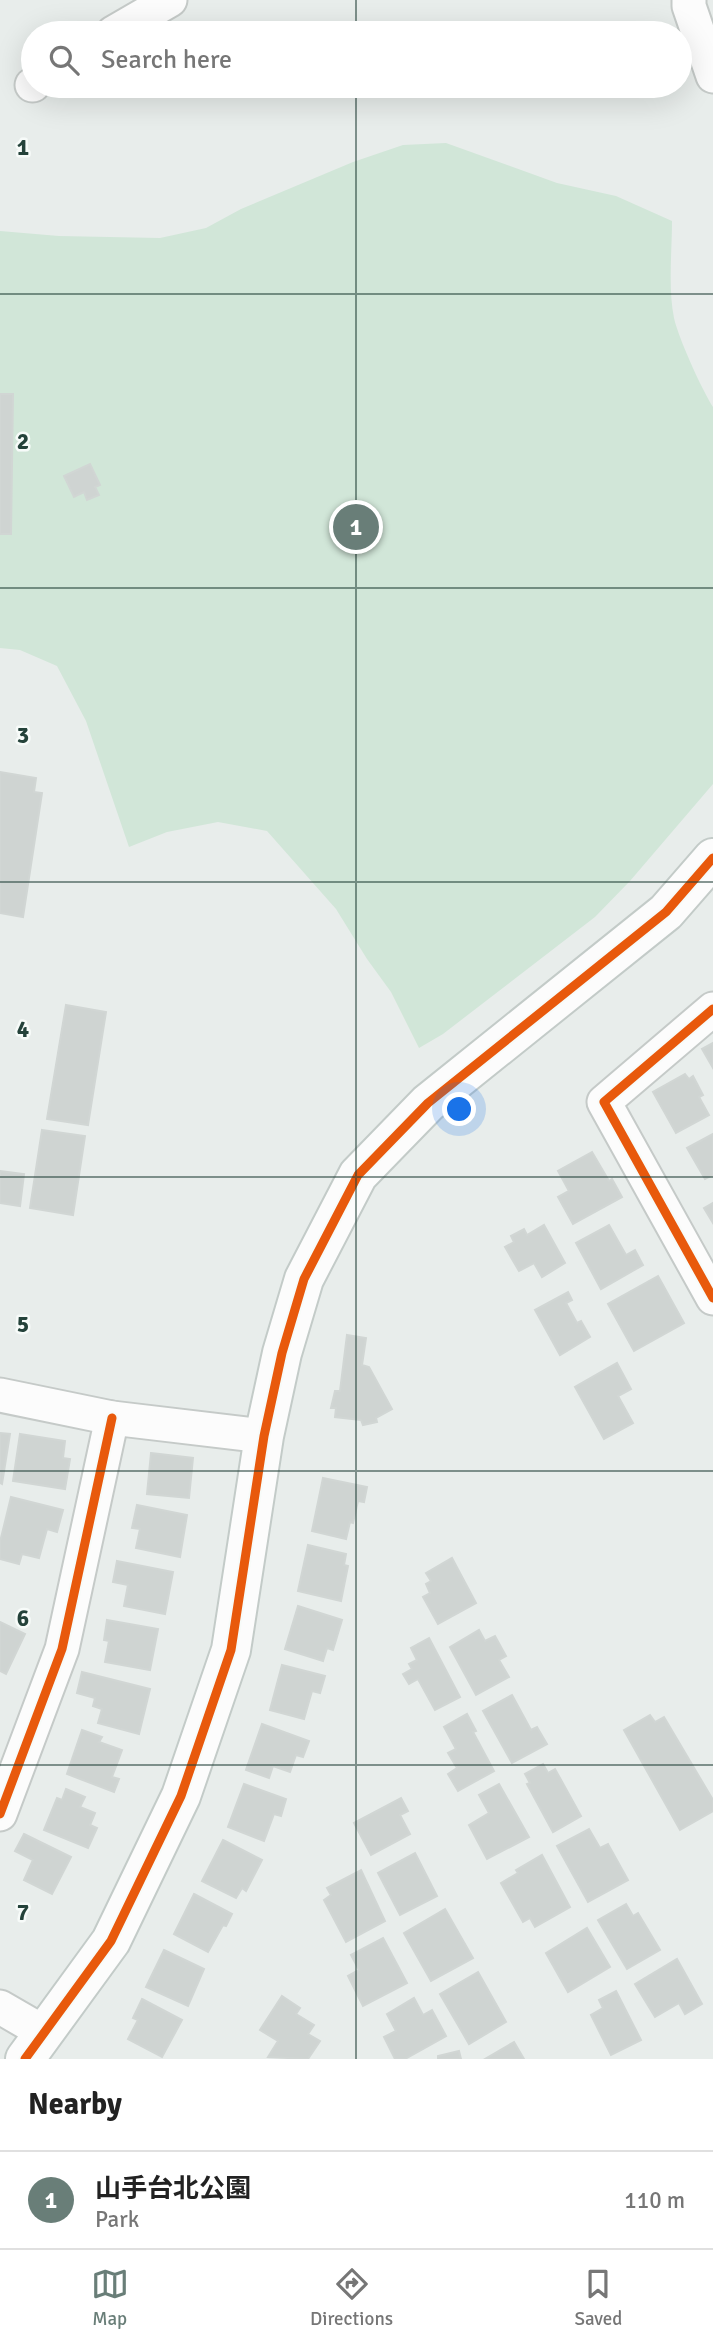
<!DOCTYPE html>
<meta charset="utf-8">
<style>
body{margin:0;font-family:Signika,"Noto Sans JP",sans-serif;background:#f6f6f6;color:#222}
.you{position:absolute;left:460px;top:1110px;width:24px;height:24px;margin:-18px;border:5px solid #fff;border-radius:50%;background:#1a73e8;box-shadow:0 0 0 10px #1a73e833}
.badge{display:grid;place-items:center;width:46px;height:46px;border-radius:50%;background:#697e78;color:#fff;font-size:23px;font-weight:700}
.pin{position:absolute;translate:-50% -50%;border:4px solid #fff;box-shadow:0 2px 7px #0006}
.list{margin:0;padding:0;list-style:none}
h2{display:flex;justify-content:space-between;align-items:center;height:91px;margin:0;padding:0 28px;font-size:30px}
h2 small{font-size:23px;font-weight:400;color:#767676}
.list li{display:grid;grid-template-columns:46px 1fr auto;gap:21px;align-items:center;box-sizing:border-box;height:98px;padding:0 28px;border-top:2px solid #e0e0e0}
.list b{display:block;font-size:26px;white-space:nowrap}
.list p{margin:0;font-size:23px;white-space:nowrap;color:#767676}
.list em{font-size:23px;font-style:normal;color:#767676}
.icon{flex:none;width:38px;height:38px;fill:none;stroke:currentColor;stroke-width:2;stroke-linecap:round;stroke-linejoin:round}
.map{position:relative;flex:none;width:713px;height:2059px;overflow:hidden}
.search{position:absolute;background:#fff;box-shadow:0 7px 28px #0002;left:21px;right:21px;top:21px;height:77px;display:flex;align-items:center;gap:18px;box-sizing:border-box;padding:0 24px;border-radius:38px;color:#767676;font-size:26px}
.sheet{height:189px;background:#fff}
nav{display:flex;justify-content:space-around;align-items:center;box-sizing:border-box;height:98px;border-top:2px solid #e0e0e0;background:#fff;font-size:19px;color:#767676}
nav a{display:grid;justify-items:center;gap:4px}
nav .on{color:#697e78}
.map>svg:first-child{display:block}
</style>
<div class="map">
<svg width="713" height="2059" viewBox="0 0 713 2059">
<rect width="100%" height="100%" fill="#e8edeb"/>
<!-- green -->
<path fill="#d1e6d8" d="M446,143l111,40 59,13 56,25c0,29 -4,68 2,97 4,19 28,72 39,89v377l-83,97 -35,36 -152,117 -24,14 -28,-56 -24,-33 -31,-50 -69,-78 -49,-9 -51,10 -38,15 -43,-126 -29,-55 -37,-16 -20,-2v-417l59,5 101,2 46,-10 35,-19 112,-47 50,-17z"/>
<!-- building -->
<g fill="#cfd4d2" stroke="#d1d6d4" stroke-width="2">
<polygon points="0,394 13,394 11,534 0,534"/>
<polygon points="90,464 100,485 95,487 99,495 87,500 84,492 74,497 64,476"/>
<polygon points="0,772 36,778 34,792 42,793 23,917 0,913"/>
<polygon points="66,1005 106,1012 88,1125 47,1119"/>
<polygon points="713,1043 713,1068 702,1049"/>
<polygon points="685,1074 689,1079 693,1076 703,1095 699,1097 709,1115 676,1133 653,1092"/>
<polygon points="42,1130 85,1136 73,1215 30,1208"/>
<polygon points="713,1134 713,1175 705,1179 687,1148"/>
<polygon points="592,1152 609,1181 612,1179 622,1197 573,1224 558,1197 569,1191 558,1171"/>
<polygon points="0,1171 24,1174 20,1206 0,1203"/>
<polygon points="713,1203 713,1223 704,1208"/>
<polygon points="544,1225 565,1263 542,1277 534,1263 519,1271 505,1247 514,1242 511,1236 524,1229 527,1235"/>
<polygon points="609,1225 626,1255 635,1250 643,1265 601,1289 576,1243"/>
<polygon points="658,1276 684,1323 634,1351 608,1304"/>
<polygon points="568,1292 572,1300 566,1303 577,1323 581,1321 590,1337 560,1355 535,1310"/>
<polygon points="347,1335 366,1338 362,1365 369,1367 392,1409 376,1418 377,1422 363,1425 361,1420 335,1417 336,1408 331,1408 335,1391 340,1391"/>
<polygon points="617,1363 631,1389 618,1396 633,1423 604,1439 575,1387"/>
<polygon points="0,1433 10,1434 2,1484 0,1483"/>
<polygon points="20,1434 65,1441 63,1458 70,1459 65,1489 13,1481"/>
<polygon points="151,1453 193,1458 189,1498 147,1494"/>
<polygon points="323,1478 367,1487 364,1502 358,1501 353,1523 350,1522 346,1539 312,1531"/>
<polygon points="11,1497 63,1510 57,1532 47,1529 39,1558 22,1554 19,1564 0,1559 0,1542"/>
<polygon points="137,1505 187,1515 180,1557 136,1548 140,1529 132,1528"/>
<polygon points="308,1545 346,1554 344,1565 348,1566 341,1601 298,1591"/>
<polygon points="452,1558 476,1603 438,1624 423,1597 430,1593 426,1584 431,1581 426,1573"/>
<polygon points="117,1561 173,1572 165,1614 124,1606 128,1585 113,1582"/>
<polygon points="298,1606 342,1620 333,1650 327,1648 323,1661 285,1649"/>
<polygon points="107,1620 158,1629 150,1670 105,1662 109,1641 104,1640"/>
<polygon points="0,1622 25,1634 6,1674 0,1671"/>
<polygon points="479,1630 485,1641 495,1636 506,1656 499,1660 509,1677 476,1695 450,1647"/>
<polygon points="429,1638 460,1697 435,1710 418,1679 409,1684 403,1674 412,1669 409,1664 417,1660 411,1648"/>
<polygon points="282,1665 325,1676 320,1693 312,1691 304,1719 270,1710"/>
<polygon points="82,1672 150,1689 139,1734 98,1723 102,1709 93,1706 95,1698 77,1693"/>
<polygon points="512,1695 531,1730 537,1727 547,1744 512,1763 483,1711"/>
<polygon points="467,1714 476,1731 473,1732 494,1771 458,1791 448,1774 457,1768 448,1753 456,1749 444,1727"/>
<polygon points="650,1715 655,1722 664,1717 713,1800 713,1811 680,1830 624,1730"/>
<polygon points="262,1724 309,1741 303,1757 296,1755 290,1772 273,1766 269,1778 246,1770"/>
<polygon points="82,1730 102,1737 99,1742 122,1750 112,1777 119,1779 114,1792 67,1774"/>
<polygon points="543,1764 548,1773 555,1769 581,1816 553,1832 527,1784 530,1783 525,1774"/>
<polygon points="244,1784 286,1799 281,1816 274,1814 264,1841 228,1827"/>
<polygon points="499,1784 529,1837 487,1859 469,1825 489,1813 479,1795"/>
<polygon points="66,1789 85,1797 80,1807 95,1813 90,1825 97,1828 88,1848 44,1830 57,1798 62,1800"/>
<polygon points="401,1798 408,1811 400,1815 410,1834 371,1855 354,1823"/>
<polygon points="589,1829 600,1848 608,1844 628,1880 588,1902 557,1846"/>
<polygon points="24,1834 71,1857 52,1894 24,1880 33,1860 15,1851"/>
<polygon points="223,1840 262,1860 246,1891 242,1888 236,1898 202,1881"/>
<polygon points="415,1853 437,1896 400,1915 378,1873"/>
<polygon points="542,1855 570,1907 535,1927 530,1918 523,1922 501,1883 518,1873 516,1870"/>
<polygon points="361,1870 385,1921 346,1942 324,1900 331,1895 327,1888"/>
<polygon points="194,1894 232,1914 226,1926 223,1925 208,1952 174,1934"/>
<polygon points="626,1904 633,1916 638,1913 660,1950 627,1969 598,1920"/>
<polygon points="445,1909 473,1958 431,1981 404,1933"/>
<polygon points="587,1928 610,1967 568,1992 546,1953"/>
<polygon points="383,1938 407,1983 363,2006 348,1976 359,1970 351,1955"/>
<polygon points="164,1950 204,1969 188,2006 146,1987"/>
<polygon points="677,1959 702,2004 685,2014 679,2003 655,2017 635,1984"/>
<polygon points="478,1972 506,2022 469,2044 440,1994"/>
<polygon points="616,1991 641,2040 611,2055 591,2015 603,2008 599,2000"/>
<polygon points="282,1996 300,2008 296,2014 314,2025 308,2034 320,2041 308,2059 268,2057 278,2041 260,2030"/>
<polygon points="414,1998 423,2015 432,2010 446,2036 405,2059 395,2059 384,2037 396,2031 387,2014"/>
<polygon points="142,1999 182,2020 162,2057 128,2039 138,2020 133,2018"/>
<polygon points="514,2042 524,2059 485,2059"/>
<polygon points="459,2051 461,2059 438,2059 438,2056"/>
</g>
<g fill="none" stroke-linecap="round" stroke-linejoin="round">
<!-- street casing -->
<g stroke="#c5cac8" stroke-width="37">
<g id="street">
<polyline points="689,0 689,6 713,76"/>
<polyline points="113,33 170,0"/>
<polyline points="32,85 33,85"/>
<polyline points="713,1009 604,1102 713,1298"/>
<polyline points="0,1395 112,1418 264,1436"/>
<polyline points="0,1814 62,1649 112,1418"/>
<polyline points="0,2007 45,2033"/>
</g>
</g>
<!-- secondary casing -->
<g stroke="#c3cbc8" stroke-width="42">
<polyline id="secondary" points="25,2059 111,1941 181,1796 231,1650 264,1436 282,1353 304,1279 358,1175 428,1103 666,912 713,858"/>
</g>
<!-- street -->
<use href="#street" stroke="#fcfcfc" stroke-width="33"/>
<!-- secondary -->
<use href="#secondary" stroke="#fcfcfc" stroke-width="38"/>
<!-- cycleway casing -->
<g stroke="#f7fbf9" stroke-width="13">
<g id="cycleway">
<polyline points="713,1009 604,1102 713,1298"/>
<polyline points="0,1814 62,1649 112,1418"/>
<polyline points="25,2059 111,1941 181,1796 231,1650 264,1436 282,1353 304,1279 358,1175 428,1103 666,912 713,858"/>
</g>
</g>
<!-- cycleway -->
<use href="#cycleway" stroke="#e8590c" stroke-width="9"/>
</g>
<!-- grid -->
<path fill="none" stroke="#24423a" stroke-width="2" stroke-opacity="0.55" d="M356,0v33M356,86v1973M0,294h713M0,588h713M0,882h713M0,1177h713M0,1471h713M0,1765h713"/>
<g font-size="23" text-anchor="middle" font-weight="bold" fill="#24423a" stroke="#f7fbf9" stroke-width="5" stroke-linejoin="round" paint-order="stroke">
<text x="23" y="155">1</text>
<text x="23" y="449">2</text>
<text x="23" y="743">3</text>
<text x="23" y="1037">4</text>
<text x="23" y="1332">5</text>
<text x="23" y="1626">6</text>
<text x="23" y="1920">7</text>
</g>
</svg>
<div class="you"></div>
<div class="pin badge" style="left:356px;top:527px">1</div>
<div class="search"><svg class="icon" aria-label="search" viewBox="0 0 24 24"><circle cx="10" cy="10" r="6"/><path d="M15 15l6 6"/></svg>Search here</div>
</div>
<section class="sheet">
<h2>Nearby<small></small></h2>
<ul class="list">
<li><span class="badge">1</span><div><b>山手台北公園</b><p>Park</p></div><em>110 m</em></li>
</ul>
</section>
<nav>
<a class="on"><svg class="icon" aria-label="map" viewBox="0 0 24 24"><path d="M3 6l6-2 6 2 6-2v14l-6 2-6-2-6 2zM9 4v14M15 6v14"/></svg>Map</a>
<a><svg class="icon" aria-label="directions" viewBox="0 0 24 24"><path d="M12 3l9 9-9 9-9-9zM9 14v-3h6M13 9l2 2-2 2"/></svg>Directions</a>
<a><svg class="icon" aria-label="saved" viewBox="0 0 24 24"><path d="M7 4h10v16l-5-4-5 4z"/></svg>Saved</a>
</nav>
